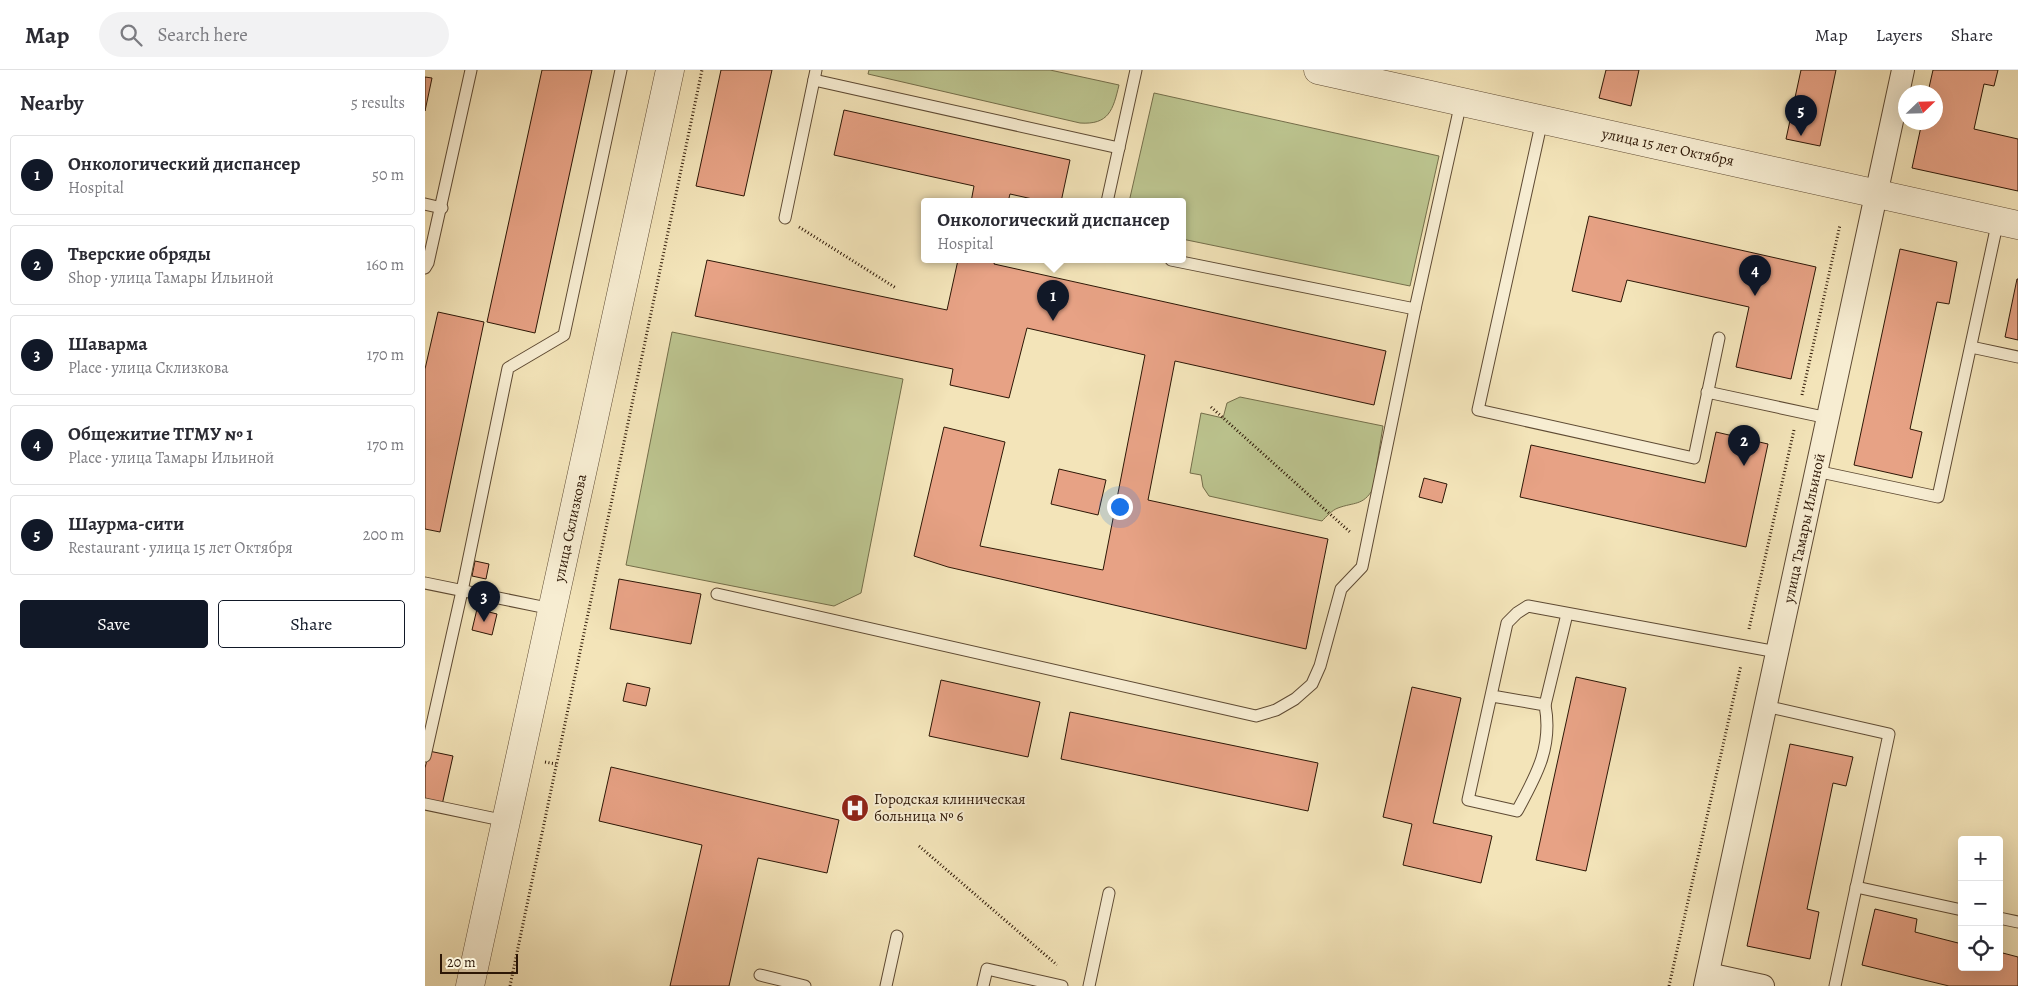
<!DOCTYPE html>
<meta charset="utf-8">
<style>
body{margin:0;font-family:Alegreya,serif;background:#f2f2f3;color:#2b2b33}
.controls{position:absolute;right:15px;bottom:15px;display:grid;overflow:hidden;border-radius:5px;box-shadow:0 5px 20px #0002}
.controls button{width:45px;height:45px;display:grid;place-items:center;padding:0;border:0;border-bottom:1px solid #e1e1e2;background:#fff;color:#2b2b33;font:25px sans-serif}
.compass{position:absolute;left:1473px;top:15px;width:45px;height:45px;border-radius:50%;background:#fff;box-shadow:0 5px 20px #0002;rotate:67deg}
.scale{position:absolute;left:15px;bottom:12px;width:78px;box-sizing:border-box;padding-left:5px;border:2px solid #2d1706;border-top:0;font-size:14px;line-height:18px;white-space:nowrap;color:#2d1706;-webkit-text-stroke:4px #f7edd2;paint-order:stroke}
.you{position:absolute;left:694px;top:436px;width:18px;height:18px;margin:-12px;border:4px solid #fff;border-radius:50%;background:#1a73e8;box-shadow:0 0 0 8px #1a73e833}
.badge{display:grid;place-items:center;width:32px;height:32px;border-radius:50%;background:#111827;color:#fff;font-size:16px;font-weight:700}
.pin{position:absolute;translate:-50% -41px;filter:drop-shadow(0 1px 2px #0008)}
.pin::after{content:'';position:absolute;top:26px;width:18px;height:15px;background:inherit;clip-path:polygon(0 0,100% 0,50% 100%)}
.popup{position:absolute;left:496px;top:128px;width:265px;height:65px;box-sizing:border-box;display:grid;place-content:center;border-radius:5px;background:#fff;filter:drop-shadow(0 1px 4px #0005);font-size:16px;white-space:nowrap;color:#7c7c81}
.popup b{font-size:19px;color:#2b2b33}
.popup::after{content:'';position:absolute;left:50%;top:100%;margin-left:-10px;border:10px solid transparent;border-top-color:#fff}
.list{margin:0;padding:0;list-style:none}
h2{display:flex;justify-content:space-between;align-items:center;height:65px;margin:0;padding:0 20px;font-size:21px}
h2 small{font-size:16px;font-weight:400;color:#7c7c81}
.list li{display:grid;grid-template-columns:32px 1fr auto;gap:15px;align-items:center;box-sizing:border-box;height:80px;margin:0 10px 10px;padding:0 10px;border:1px solid #e1e1e2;border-radius:5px}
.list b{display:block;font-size:19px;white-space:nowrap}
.list p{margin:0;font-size:16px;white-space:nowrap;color:#7c7c81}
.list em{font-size:16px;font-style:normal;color:#7c7c81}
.actions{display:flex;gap:10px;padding:15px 20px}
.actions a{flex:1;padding:11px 0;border:1px solid #111827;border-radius:5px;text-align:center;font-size:18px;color:#111827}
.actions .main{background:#111827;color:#fff}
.icon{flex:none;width:28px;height:28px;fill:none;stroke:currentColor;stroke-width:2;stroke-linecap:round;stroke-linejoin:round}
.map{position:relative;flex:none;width:1593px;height:916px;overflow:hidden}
header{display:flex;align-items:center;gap:30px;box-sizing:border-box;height:70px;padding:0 25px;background:#fff;border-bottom:1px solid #e1e1e2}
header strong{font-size:24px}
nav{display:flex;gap:28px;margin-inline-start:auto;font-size:18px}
.search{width:350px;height:45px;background:#f2f2f3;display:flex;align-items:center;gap:12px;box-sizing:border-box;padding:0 18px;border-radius:28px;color:#7c7c81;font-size:19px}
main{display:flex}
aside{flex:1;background:#fff}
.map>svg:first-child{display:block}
</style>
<header>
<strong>Map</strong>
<div class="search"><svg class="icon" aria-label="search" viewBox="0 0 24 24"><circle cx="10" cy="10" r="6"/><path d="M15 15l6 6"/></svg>Search here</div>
<nav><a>Map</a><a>Layers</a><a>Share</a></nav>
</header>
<main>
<aside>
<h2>Nearby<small>5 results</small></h2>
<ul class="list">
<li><span class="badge">1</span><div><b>Онкологический диспансер</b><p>Hospital</p></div><em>50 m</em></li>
<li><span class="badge">2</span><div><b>Тверские обряды</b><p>Shop · улица Тамары Ильиной</p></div><em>160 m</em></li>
<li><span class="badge">3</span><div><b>Шаварма</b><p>Place · улица Склизкова</p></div><em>170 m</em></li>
<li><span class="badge">4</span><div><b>Общежитие ТГМУ № 1</b><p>Place · улица Тамары Ильиной</p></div><em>170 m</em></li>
<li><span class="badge">5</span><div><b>Шаурма-сити</b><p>Restaurant · улица 15 лет Октября</p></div><em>200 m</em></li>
</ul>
<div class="actions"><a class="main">Save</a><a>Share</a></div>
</aside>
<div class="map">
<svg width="1593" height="916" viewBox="0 0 1593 916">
<rect width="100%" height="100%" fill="#f3e4b9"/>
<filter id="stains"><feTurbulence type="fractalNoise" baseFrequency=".004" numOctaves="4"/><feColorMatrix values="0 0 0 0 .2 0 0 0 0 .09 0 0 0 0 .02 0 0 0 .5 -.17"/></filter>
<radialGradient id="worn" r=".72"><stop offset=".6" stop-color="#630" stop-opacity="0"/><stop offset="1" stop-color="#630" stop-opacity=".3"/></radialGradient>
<!-- green -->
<g fill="#bcc48f" stroke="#746e4a">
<path d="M444,0h181l69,15c-6,25 -10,40 -39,38l-212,-49z"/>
<polygon points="729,23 1014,86 985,216 757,169 757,132 704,132"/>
<polygon points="247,262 478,309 436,523 409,536 201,495"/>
<path d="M815,327l143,29 -10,63c-10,17 -19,13 -35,19 -6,2 -12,9 -16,13l-113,-25 -6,-9 -2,-12 -11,-2 11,-60 22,5 4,-15z"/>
</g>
<!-- building -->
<g fill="#e7a285" stroke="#2d1706">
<polygon points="117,0 167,0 110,263 62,252"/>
<polygon points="296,0 347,0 319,126 271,116"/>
<polygon points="1181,0 1214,0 1206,36 1174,28"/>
<polygon points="1376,0 1411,0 1395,76 1361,69"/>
<polygon points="1508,0 1573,0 1569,16 1559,14 1549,59 1593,69 1593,121 1487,98 1497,52 1510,52 1510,22 1503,22"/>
<polygon points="0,7 7,8 0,41"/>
<polygon points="419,40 645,90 636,132 621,132 585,124 583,132 546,132 549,116 409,85"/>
<polygon points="1164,146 1391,197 1366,309 1311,297 1324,237 1202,210 1196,232 1147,221"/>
<polygon points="1475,179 1532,192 1524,234 1512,232 1485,359 1497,362 1487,408 1429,395"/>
<polygon points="282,190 522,240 533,190 570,190 569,194 961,281 949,335 750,291 723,430 903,469 881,579 523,497 489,486 519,357 580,372 555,476 678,500 720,285 602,258 584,328 525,315 528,299 270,246"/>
<polygon points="1592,209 1593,209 1593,270 1580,267"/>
<polygon points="13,242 59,252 15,462 0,459 0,299"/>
<polygon points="1291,362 1343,374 1321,477 1095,427 1106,375 1280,413"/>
<polygon points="634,399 681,410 673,445 626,434"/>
<polygon points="999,408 1022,414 1017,433 994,427"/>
<polygon points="50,491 64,494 61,509 47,506"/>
<polygon points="194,509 276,524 266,574 185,559"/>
<polygon points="52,539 72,544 67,565 47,560"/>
<polygon points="1151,607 1201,618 1161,801 1111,790"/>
<polygon points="516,610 615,632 603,687 504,666"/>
<polygon points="202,613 225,618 221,636 198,631"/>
<polygon points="987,617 1036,628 1008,753 1067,766 1056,813 978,795 987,754 958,747"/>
<polygon points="645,642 893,693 883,741 636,689"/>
<polygon points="1365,674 1428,687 1421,716 1408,713 1382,839 1394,842 1385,889 1322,876"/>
<polygon points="4,681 28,686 17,735 0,731 0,698"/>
<polygon points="186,697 414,750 402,803 333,788 304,916 245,916 277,775 174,751"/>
<polygon points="1450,839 1492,849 1490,862 1537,874 1537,897 1574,897 1574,882 1593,887 1593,916 1524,916 1437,895"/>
</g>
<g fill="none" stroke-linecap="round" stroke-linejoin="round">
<!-- service casing -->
<g stroke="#5e4a33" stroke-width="13">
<g id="service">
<polyline points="389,10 694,78"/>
<polyline points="1117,50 1053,340 1269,388 1294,268"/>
<polyline points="682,132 711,0"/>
<polyline points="0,134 17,138"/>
<polyline points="360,148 391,0"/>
<polyline points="746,190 990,239"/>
<polyline points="0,198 3,193 46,0"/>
<polyline points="1546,277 1593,287"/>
<polyline points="1282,322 1403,348"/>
<polyline points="1391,401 1513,427 1573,150"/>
<polyline points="0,513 127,539"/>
<polyline points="292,524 831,646 851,640 870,629 887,614 895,596 916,519 937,497 990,239 1036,32"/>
<path d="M1067,626l53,9c8,42 -9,71 -28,106l-49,-11 39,-177 10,-10 11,-7 249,46"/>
<polyline points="1120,635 1142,544"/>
<polyline points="1340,636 1464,664 1410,916"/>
<polyline points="0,686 37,521 83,298 139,265 196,0"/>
<polyline points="0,734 81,751"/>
<polyline points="1431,817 1537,840"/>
<polyline points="1574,848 1593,852"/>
<polyline points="335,905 380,916"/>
<polyline points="461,916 472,866"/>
<polyline points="558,916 562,899 637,916"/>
<polyline points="664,916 684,823"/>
</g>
</g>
<!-- minor casing -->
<g stroke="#5e4a33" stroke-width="24">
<g id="minor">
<polyline points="1283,904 1338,916"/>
<polyline points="1280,916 1478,0"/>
</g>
</g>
<!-- tertiary casing -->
<g stroke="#5e4a33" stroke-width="29">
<g id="tertiary">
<polyline points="893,0 1593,155"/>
<polyline points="45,916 245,0"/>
</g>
</g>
<!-- path -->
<g stroke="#2d1706" stroke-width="3" stroke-dasharray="1 2.5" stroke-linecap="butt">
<polyline points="374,157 471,218"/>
<polyline points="1377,325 1415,155"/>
<polyline points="786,337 925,462"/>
<polyline points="1324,559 1369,360"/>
<polyline points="120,692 131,694"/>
<polyline points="494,776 632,895"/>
<polyline points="85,916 277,0"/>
<polyline points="1244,916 1316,595"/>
</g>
<!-- service -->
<use href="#service" stroke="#f7edd2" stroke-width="11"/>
<!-- minor -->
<use href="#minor" stroke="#f7edd2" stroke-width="22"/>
<!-- tertiary -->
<use href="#tertiary" stroke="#f7edd2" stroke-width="28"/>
</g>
<!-- icons -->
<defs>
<g id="hospital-disc" transform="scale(1.4375)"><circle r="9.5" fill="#8f2418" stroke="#f7edd2"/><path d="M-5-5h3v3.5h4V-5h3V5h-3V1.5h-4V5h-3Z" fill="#fff"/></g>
</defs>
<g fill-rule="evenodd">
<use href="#hospital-disc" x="430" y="738"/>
</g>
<g text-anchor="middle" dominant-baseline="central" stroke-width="4" stroke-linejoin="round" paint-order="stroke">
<!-- street labels -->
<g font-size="15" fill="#2d1706" stroke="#f7edd2">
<text transform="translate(1243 77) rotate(12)">улица 15 лет Октября</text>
<text transform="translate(145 458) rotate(-78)">улица Склизкова</text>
<text transform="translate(1379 458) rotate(-78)">улица Тамары Ильиной</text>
</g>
<!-- poi labels -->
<g font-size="15" fill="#2d1706" stroke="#f7edd2" text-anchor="start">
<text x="449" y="729">Городская клиническая<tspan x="449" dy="17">больница № 6</tspan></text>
</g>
</g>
<rect width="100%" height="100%" filter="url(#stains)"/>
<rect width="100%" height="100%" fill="url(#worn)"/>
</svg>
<div class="controls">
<button>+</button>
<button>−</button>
<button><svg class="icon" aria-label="locate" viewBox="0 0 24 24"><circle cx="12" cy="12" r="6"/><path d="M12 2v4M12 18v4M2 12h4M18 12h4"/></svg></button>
</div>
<svg class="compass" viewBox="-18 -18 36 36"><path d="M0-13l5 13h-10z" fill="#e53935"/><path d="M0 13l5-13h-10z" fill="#7c7c81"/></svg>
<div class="scale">20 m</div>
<div class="you"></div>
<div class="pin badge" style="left:628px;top:251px">1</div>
<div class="popup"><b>Онкологический диспансер</b>Hospital</div>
<div class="pin badge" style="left:1319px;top:396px">2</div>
<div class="pin badge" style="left:59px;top:552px">3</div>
<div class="pin badge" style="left:1330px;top:226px">4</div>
<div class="pin badge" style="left:1376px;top:66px">5</div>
</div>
</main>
